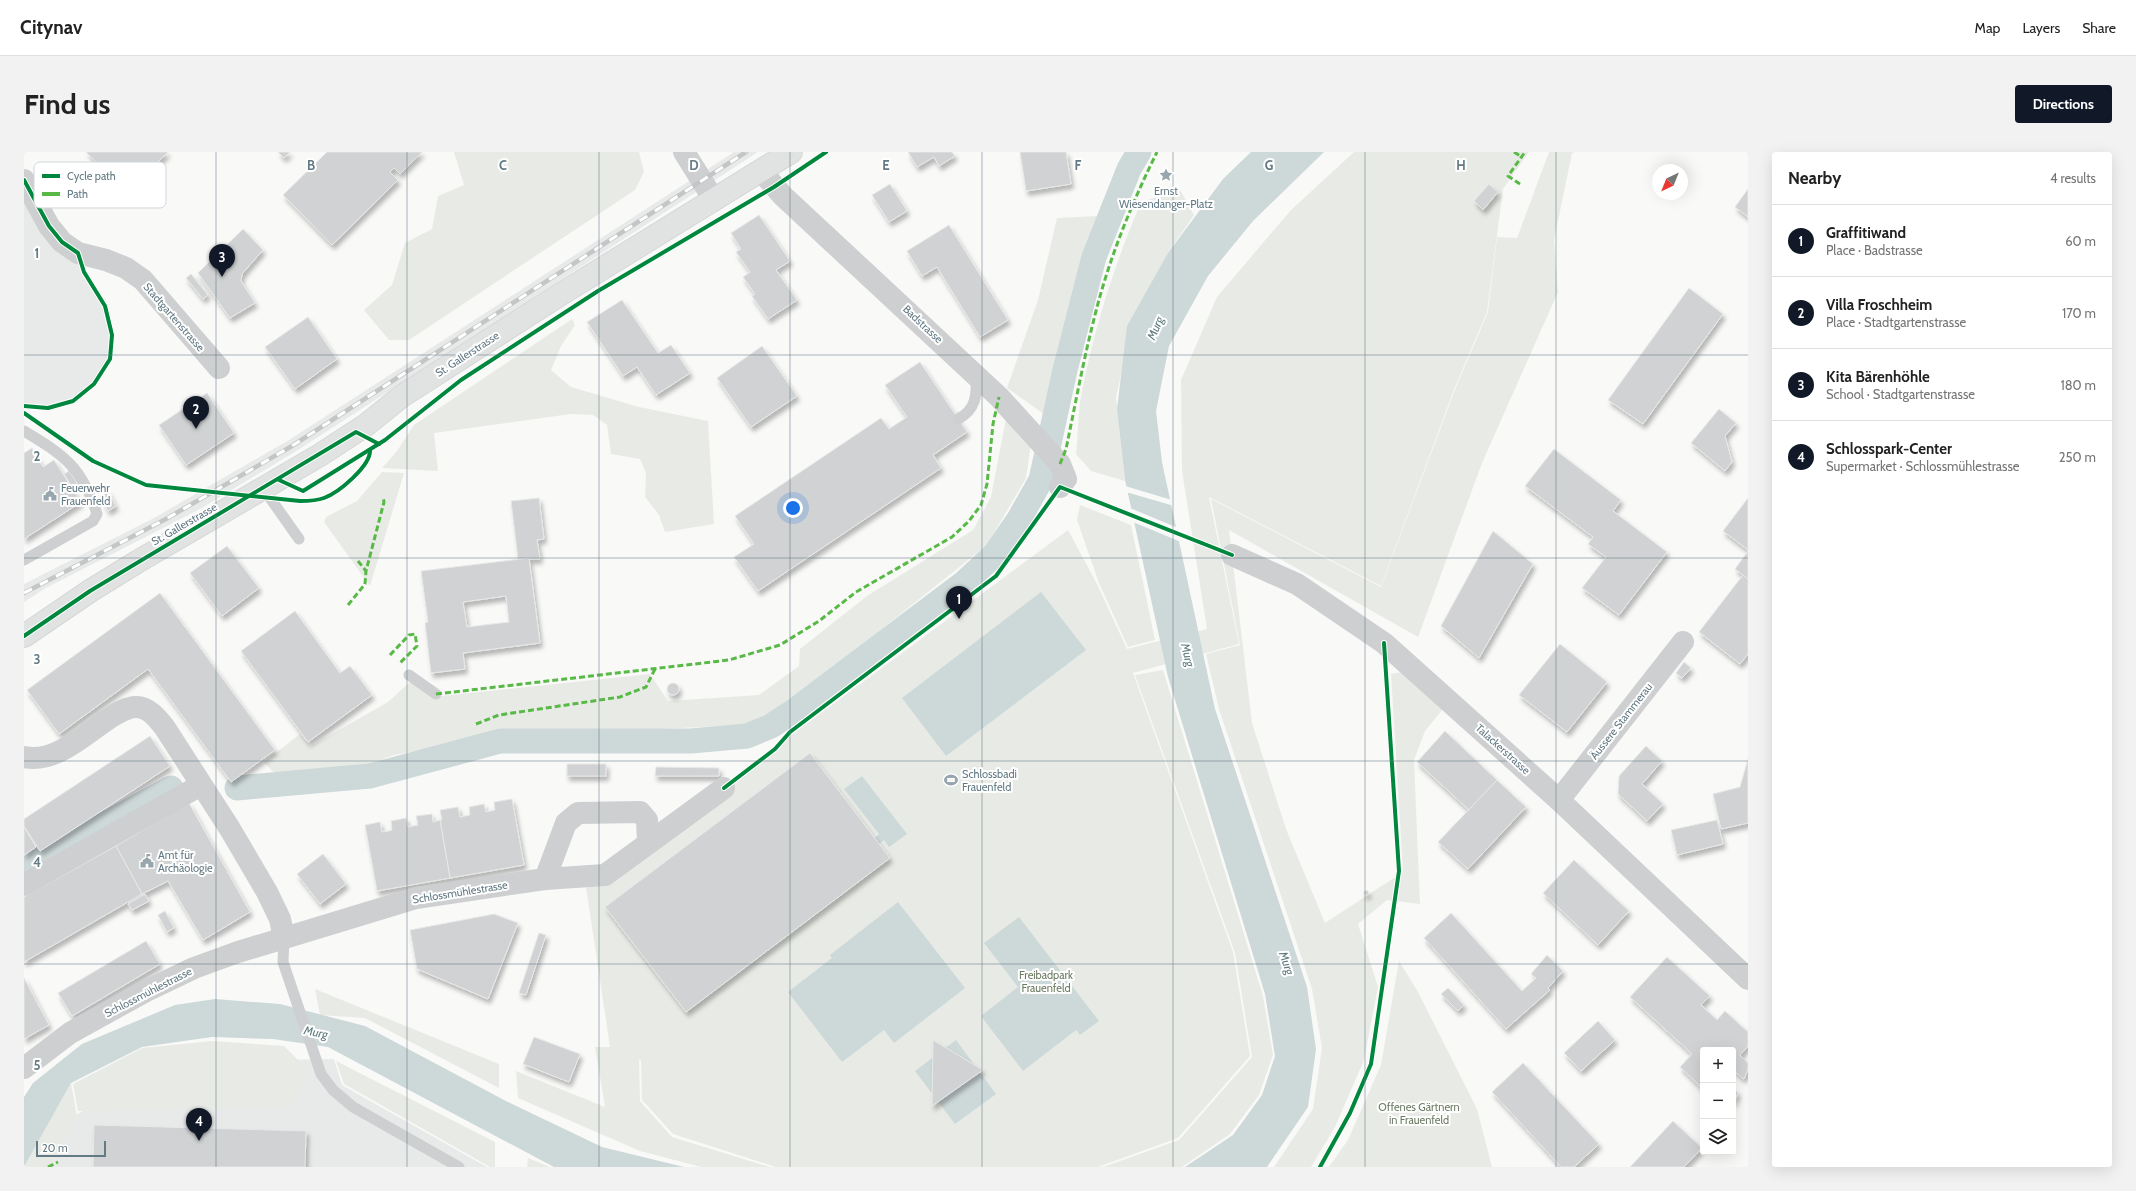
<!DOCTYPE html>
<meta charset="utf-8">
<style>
body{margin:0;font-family:Cabin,sans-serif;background:#f2f2f2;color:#222}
.controls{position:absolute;right:12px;bottom:12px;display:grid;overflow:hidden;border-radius:4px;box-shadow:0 4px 16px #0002}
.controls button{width:36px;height:36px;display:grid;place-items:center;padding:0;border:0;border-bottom:1px solid #e0e0e0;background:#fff;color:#222;font:20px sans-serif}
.compass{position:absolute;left:1628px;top:12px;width:36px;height:36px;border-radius:50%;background:#fff;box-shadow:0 4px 16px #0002;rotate:223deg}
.scale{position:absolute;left:12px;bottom:10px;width:70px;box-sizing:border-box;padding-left:4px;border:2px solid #637a84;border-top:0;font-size:11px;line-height:14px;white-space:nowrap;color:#637a84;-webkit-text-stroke:3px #fff;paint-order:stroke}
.you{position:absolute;left:769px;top:356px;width:14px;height:14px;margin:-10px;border:3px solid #fff;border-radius:50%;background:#1a73e8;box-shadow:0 0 0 6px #1a73e833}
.badge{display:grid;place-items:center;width:26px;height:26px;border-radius:50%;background:#111827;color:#fff;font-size:13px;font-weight:700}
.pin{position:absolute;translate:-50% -33px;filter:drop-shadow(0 1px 2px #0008)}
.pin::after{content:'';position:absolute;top:21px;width:14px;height:12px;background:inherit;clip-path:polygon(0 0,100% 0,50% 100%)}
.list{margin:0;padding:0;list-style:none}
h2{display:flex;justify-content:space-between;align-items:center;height:52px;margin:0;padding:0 16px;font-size:17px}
h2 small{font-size:13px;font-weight:400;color:#767676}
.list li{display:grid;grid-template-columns:26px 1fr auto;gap:12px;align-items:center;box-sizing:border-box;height:72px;padding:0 16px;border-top:1px solid #e0e0e0}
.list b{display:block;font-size:15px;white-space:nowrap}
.list p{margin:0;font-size:13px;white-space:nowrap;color:#767676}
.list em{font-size:13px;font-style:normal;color:#767676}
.icon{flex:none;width:22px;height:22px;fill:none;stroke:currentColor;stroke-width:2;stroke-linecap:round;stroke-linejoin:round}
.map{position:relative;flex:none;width:1724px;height:1015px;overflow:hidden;border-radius:4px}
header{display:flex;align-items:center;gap:24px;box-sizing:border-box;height:56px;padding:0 20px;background:#fff;border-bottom:1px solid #e0e0e0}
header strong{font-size:19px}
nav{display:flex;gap:22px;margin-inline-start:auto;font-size:14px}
.intro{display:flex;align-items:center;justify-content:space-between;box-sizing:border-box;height:96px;padding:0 24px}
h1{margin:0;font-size:28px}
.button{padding:10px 18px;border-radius:4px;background:#111827;color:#fff;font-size:14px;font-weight:700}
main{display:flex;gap:24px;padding:0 24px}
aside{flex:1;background:#fff;border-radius:4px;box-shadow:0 4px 16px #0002}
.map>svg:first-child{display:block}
</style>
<header>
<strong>Citynav</strong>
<nav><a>Map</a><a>Layers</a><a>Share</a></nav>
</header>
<div class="intro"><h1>Find us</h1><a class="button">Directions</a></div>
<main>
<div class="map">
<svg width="1724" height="1015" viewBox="0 0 1724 1015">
<defs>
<filter id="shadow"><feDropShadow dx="2.5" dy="4.5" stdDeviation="2" flood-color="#0004"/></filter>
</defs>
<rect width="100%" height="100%" fill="#f9f9f8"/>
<!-- built -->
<g fill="#e8e9e9">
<polygon points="710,0 734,0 274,298 176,357 22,436 0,450 0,432 130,366 265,288"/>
<polygon points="0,28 54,101 60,120 81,154 88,183 86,207 70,232 49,249 24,256 0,254"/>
<polygon points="310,907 318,933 463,1015 18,1015 49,964 118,930 205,909"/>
</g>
<!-- green -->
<g fill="#e8ebe5">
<polygon points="430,0 615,0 620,20 611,38 385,188 365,188 340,158 368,133 381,91 408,77 414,44 440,33"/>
<polygon points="1330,0 1505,0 1479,37 1463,160 1431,235 1357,434 1185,345 1215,492 1109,521 1209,800 1226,904 1154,986 1074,1015 752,1015 649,982 618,948 617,908 615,907 616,949 648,985 746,1015 677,1015 616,999 494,946 492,919 581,955 571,895 586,895 562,735 1044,378 1073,432 1103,497 1183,477 1158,319 1157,228 1193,145 1267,58"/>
<polygon points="1525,0 1551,0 1548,1 1530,88 1534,140 1458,311 1394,485 1205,378 1228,571 1262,677 1301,771 1379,720 1367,522 1378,520 1419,557 1401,579 1390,608 1396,752 1363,748 1334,772 1354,835 1340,908 1311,975 1287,1015 1250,1015 1289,957 1298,896 1288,837 1195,557 1182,502 1216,493 1187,347 1357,435 1432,235 1464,160 1473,85 1493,86"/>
<path d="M1156,38l14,25 -26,38 -36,73 -16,71 9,84 -34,-10 -15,-17c2,-17 2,-35 4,-52 12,-67 34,-137 61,-200z"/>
<polygon points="1074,64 1024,265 983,236 1014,148 1033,66"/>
<polygon points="548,167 551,173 537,194 527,218 547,235 615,255 684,269 690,372 641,380 635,363 621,345 622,321 616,307 587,302 583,273 569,263 547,262 410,281 414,319 358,316 373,299 390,273"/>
<polygon points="982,267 1007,292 1002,326 963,393 765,551 720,573 471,585 370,603 318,622 254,625 240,610 276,582 287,594 364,550 387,529 407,545 626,522 644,549 735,543 775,514 776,497 843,444 949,378 967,345"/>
<polygon points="358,320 380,321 346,434 300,370 302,365 333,349"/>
<polygon points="1056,353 1107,373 1131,488 1104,495 1075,431 1053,368"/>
<polygon points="1139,518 1239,844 1249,903 1235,943 1206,982 1158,1015 1079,1015 1155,988 1228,905 1211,801 1111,523"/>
<polygon points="1375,809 1394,840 1453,957 1468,1015 1305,1015 1324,988 1357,913"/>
<polygon points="291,837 475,912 475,936 341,866 296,863"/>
<polygon points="188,889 260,894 280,914 285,926 271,947 253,956 54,959 49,932 118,896"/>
<polygon points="312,909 471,990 471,1015 466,1015 320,932"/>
<polygon points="47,931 53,965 28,1015 0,1015"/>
<polygon points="504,1006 526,1015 503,1015"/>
</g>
<!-- water -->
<g fill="#cdd8d9">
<polygon points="1227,0 1300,0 1229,69 1184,124 1145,194 1132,259 1138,310 1191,557 1283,835 1292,897 1284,955 1243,1015 1161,1015 1209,983 1238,943 1251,904 1241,842 1144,525 1101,328 1093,257 1103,174 1144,101 1199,27"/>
<polygon points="1017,440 1062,498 922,604 878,546"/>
<polygon points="838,624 883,682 865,695 860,688 855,692 851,686 855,682 820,637"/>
<polygon points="874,750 941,836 870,891 860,878 818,910 764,840 808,806 806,803"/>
<polygon points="995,765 1075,869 1056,883 1052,878 999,919 957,864 994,835 960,791"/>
<polygon points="191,847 256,852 341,874 480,948 578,995 660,1015 530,1015 304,895 249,887 188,885 118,895 47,931 0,1015 0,945 9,931 58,892 151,853"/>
<polygon points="932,888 972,942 931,972 891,919"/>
</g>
<!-- pier -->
<g fill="#f9f9f8">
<polygon points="1101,334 1148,348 1150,354 1102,340"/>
<polygon points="1106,356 1154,376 1157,390 1109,370"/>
</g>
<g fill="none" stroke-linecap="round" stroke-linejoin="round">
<!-- canal -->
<g stroke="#cdd8d9" stroke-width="25">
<polyline points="213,636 346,624 476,589 667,589 723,584 747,574 770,559 941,430 971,402 995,367 1017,328 1041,218 1070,105 1105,17 1115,0"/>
<polyline points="0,719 17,707 147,636"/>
</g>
</g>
<!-- building -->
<g fill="#d0d2d3" stroke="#e8e8e8" fill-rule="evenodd" filter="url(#shadow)">
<polygon points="62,0 144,0 103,41"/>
<polygon points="254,0 266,0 260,6"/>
<polygon points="303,0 398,0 376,22 370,16 366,20 374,28 308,93 259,43"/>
<polygon points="884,0 928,0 931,4 915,14 910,5 893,15"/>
<polygon points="996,0 1042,0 1047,32 1002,39"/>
<polygon points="866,32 883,59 865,70 848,43"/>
<polygon points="1465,32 1474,40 1459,58 1450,49"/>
<polygon points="1724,37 1724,65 1711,55"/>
<polygon points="735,63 766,109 752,118 773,148 744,167 728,144 731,142 719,125 726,120 712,100 717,97 707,81"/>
<polygon points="925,73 984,168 956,185 913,115 898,124 883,99"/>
<polygon points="219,77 239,98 218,122 217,129 231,151 206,166 174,121"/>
<polygon points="167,122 184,143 179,147 162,126"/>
<polygon points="1665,136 1699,162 1619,272 1584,248"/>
<polygon points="598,148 634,201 647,193 666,221 632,243 613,215 599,224 563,170"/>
<polygon points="284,165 313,207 271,237 241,195"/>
<polygon points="738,194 773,244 727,275 693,226"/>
<polygon points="896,210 943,280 909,303 917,316 734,439 710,405 730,392 711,364 857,266 865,277 883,265 861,233"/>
<polygon points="183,241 210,281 162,313 135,273"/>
<polygon points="1695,257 1712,271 1701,284 1708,310 1701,319 1667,291"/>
<polygon points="8,296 19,315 30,308 57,350 0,387 0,301"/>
<polygon points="1530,297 1597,348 1589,359 1643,400 1595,463 1558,436 1582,405 1564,392 1569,385 1501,334"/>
<polygon points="45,319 53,331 48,335 40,322"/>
<polygon points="84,339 92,354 84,359 76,343"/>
<polygon points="515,346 520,387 513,388 516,407 494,407 487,349"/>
<polygon points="1724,346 1724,398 1699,379"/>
<polygon points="1469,379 1509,412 1455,506 1417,474"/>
<polygon points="203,394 235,436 198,464 166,421"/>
<polygon points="1724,399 1724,427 1711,417"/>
<path d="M505,406l11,85 -77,10 2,16 -34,4 -6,-50 3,-1 -7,-51zM482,444l3,26 -42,5 -4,-25z"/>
<polygon points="1719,423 1724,427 1724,502 1716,512 1675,480"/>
<polygon points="136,441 251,598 207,630 124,517 35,582 3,538"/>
<polygon points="271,459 316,521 326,514 348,543 284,590 217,499"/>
<polygon points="1536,492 1583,530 1543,580 1495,543"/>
<polygon points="1660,510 1667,516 1658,526 1652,521"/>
<circle cx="649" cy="537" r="6"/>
<polygon points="1421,579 1473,628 1445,658 1393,610"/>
<polygon points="126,584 146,614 16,699 0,674 0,667"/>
<polygon points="1622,594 1638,609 1618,632 1639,652 1623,669 1594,642 1595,624"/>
<polygon points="786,601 866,706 662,860 581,755"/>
<polygon points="1724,607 1724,671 1697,677 1689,642 1716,635"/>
<rect x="543" y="612" width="39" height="12"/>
<polygon points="632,615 695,616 695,624 631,624"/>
<polygon points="1473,628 1502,655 1444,717 1414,690"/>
<polygon points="488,647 500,713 426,726 416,668 418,668 416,658 434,655 436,665 446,663 445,655 460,652 462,660 471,658 470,650"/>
<polygon points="165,651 226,760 179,788 144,729 118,742 92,694"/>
<polygon points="408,662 409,670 416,668 426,726 353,739 341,673 356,670 358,680 365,679 368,678 367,669 382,666 384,675 394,673 392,664"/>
<polygon points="1693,668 1699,692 1653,703 1647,678"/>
<polygon points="0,675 12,695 0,703"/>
<polygon points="92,694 118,742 0,810 0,745"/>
<polygon points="299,702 322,732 296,752 273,722"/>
<polygon points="1550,708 1605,759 1574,793 1519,741"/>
<polygon points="1343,738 1345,741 1342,744 1339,740"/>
<polygon points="121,742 125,749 108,758 104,752"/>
<polygon points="141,759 150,776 143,780 134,763"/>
<polygon points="1427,761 1498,839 1512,826 1507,822 1523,803 1539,819 1524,836 1526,838 1482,877 1400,786"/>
<polygon points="470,762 494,771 464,847 393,817 386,778"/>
<polygon points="515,781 522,783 502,843 495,841"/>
<polygon points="122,789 136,812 48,864 34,841"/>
<polygon points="1643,805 1686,844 1677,853 1693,868 1701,859 1724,880 1724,894 1716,903 1724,911 1724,917 1720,927 1709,918 1709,898 1679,898 1679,937 1656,915 1668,902 1606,845"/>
<polygon points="0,826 25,873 0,887"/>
<polygon points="1424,836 1440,853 1434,859 1417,842"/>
<polygon points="1574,869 1591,888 1557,919 1540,901"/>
<polygon points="510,885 556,902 545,930 499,912"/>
<polygon points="909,888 959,918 908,954"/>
<polygon points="1499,911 1575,992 1550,1015 1537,1015 1468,940"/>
<polygon points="1709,936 1714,941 1709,952"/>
<polygon points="1649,969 1678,996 1660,1015 1606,1015"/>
<polygon points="70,973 282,979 281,1015 69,1015"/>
</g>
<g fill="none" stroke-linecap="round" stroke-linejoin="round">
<!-- secondary casing -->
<g stroke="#d6d7d8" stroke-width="24">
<polyline id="secondary" points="0,484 66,439 113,410 296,303 342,273 378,244 537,142 767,0"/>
</g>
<!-- service -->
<g stroke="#cecfd0" stroke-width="11">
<path d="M934,267c18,-9 19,-24 18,-42"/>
<path d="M0,279c40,24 58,36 73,83l-4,7 -69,39"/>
<polyline points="239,336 275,387"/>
<polyline points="385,523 412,542"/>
<polyline points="260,786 259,810 297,922 309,938 329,955 435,1015"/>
</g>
<!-- minor -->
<g stroke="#cecfd0" stroke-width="22">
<polyline points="660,0 690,48"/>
<polyline points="738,20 759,44 975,245 1036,312 1042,327 1036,335"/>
<polyline points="0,28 25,74 38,90 54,101 82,108 102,116 119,128 195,216"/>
<polyline points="1208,403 1273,432 1360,491 1535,648 1724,827"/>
<path d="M0,605c30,7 60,-22 84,-38 8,-5 18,-12 28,-12 13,0 22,12 29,21l65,101 37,63 13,27 4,19"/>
<polyline points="1535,648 1659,490"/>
<polyline points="521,727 542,671 554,661 616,660 623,668 624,691"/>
<polyline points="0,733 177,633"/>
<polyline points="0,916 46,881 122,839 170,816 214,800 392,746 521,727 581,723 700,636"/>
</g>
<!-- secondary -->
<use href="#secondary" stroke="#e1e2e2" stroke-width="22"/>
<!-- rail casing -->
<g stroke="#c3c5c6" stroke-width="4.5">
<polyline id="rail" points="0,441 142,367 268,294 722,0"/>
</g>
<!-- rail -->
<use href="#rail" stroke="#fff" stroke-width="3" stroke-dasharray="9" stroke-linecap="butt"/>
<!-- quiet -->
<g stroke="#58b947" stroke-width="3" stroke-dasharray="6 3" stroke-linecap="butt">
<polyline points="1490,0 1498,5"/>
<polyline points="1496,32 1484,24 1501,0"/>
<path d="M1036,312l6,-15c9,-43 17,-87 28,-130 14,-58 37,-114 63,-167"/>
<polyline points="334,409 342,419"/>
<polyline points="324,453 341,432 342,419 360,350 359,345"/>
<polyline points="366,503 385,483 391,482 393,494 375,512"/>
<polyline points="412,542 705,508 756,493 795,469 832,440 928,385 945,369 957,353 963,332 969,272 975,245"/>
<polyline points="452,572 475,563 596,545 622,535 631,517"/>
<polyline points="24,1015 34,1010"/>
</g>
<!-- cycleway casing -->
<g stroke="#fff" stroke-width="6">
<g id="cycleway">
<polyline points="0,28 25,74 38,90 54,101 60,120 81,154 88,183 86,207 70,232 49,249 24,256 0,254"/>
<path d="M0,261l69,48 53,24 154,16c8,0 16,0 24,-3 14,-5 47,-32 46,-48"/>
<polyline points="255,328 279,339 361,288 437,228 574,139 750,35 802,0"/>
<polyline points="0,484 66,439 332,280 355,292"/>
<polyline points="700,636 751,597 766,580 972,424 1036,335 1208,403"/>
<polyline points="1296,1015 1326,961 1347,912 1375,719 1360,491"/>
</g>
</g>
<!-- cycleway -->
<use href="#cycleway" stroke="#00873e" stroke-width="4"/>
</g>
<!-- grid -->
<path fill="none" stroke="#637a84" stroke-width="1" stroke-opacity="0.55" d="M192,0v1015M383,0v1015M575,0v1015M766,0v1015M958,0v1015M1149,0v1015M1341,0v1015M1532,0v1015M0,203h1724M0,406h1724M0,609h1724M0,812h1724"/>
<!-- icons -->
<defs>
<g id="sight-bare" transform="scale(1.08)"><path d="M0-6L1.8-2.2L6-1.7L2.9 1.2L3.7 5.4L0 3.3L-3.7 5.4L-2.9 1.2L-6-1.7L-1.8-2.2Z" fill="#98a6ad" stroke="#fff" stroke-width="2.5" paint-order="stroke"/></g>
<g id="civic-bare" transform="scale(1.08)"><path d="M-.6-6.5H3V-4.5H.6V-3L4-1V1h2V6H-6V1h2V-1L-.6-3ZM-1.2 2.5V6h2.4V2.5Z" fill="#98a6ad" stroke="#fff" stroke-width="2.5" paint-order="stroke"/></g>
<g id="stadium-bare" transform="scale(1.08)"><path d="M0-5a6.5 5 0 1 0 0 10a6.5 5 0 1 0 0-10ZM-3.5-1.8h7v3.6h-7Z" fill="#98a6ad" stroke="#fff" stroke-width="2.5" paint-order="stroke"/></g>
</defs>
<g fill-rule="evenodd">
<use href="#sight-bare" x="1142" y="23"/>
<use href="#civic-bare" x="26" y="342"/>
<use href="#stadium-bare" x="927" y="628"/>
<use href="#civic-bare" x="123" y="709"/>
</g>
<g text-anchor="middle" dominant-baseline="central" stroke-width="4" stroke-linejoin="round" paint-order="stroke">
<!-- poi labels -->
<g font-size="11" fill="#637a84" stroke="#fff" text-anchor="start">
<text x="1142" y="39" text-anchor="middle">Ernst<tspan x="1142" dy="13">Wiesendanger-Platz</tspan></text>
<text x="37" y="336">Feuerwehr<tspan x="37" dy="13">Frauenfeld</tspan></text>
<text x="938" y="622">Schlossbadi<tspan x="938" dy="13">Frauenfeld</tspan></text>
<text x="134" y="703">Amt für<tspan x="134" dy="13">Archäologie</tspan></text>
</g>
<!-- street labels -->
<g font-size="11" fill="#637a84" stroke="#fff">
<text transform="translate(150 165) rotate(49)">Stadtgartenstrasse</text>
<text transform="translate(899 172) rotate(43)">Badstrasse</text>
<text transform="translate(443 202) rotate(-33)">St. Gallerstrasse</text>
<text transform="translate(160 372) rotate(-30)">St. Gallerstrasse</text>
<text transform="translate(1597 569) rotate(-52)">Äussere Stammerau</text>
<text transform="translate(1479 597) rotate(42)">Talackerstrasse</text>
<text transform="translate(436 740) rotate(-9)">Schlossmühlestrasse</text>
<text transform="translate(124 840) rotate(-27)">Schlossmühlestrasse</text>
</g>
<!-- park labels -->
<g font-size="11" fill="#6b7b62" stroke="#fff">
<text x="1022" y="823">Freibadpark<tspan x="1022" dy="13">Frauenfeld</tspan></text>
<text x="1395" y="955">Offenes Gärtnern<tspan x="1395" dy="13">in Frauenfeld</tspan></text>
</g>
<!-- water labels -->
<g font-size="12" font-style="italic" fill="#5e7a7e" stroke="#fff">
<text transform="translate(1131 176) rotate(-67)">Murg</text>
<text transform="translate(1164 503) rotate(76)">Murg</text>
<text transform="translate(1263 811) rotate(71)">Murg</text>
<text transform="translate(292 880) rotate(12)">Murg</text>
</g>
</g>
<!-- legend -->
<rect x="10" y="10" width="132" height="46" rx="6" fill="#fff" stroke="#d0d7da" stroke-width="1"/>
<rect x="18" y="22" width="18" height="4" fill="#00873e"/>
<rect x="18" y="40" width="18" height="4" fill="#58b947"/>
<g font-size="11" fill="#637a84">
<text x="43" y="28">Cycle path</text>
<text x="43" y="46">Path</text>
</g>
<g font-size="13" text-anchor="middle" font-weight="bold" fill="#637a84" stroke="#fff" stroke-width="4" stroke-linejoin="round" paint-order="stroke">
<text x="287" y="18">B</text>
<text x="479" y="18">C</text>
<text x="670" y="18">D</text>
<text x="862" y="18">E</text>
<text x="1054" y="18">F</text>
<text x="1245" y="18">G</text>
<text x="1437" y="18">H</text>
<text x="13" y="106">1</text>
<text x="13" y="309">2</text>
<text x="13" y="512">3</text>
<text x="13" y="715">4</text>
<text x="13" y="918">5</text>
</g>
</svg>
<div class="controls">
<button>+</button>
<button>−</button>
<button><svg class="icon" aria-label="layers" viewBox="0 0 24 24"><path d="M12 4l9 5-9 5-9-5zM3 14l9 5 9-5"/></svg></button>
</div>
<svg class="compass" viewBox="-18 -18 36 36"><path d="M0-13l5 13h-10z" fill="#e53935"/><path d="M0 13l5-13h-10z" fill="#767676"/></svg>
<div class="scale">20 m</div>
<div class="you"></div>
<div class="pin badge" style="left:935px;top:467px">1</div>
<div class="pin badge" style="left:172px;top:277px">2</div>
<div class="pin badge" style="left:198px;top:125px">3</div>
<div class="pin badge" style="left:175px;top:989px">4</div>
</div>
<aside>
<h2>Nearby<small>4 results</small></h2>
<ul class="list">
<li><span class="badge">1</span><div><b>Graffitiwand</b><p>Place · Badstrasse</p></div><em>60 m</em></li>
<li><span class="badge">2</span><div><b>Villa Froschheim</b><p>Place · Stadtgartenstrasse</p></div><em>170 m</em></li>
<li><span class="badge">3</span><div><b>Kita Bärenhöhle</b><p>School · Stadtgartenstrasse</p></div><em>180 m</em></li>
<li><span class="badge">4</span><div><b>Schlosspark-Center</b><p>Supermarket · Schlossmühlestrasse</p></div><em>250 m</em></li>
</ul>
</aside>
</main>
